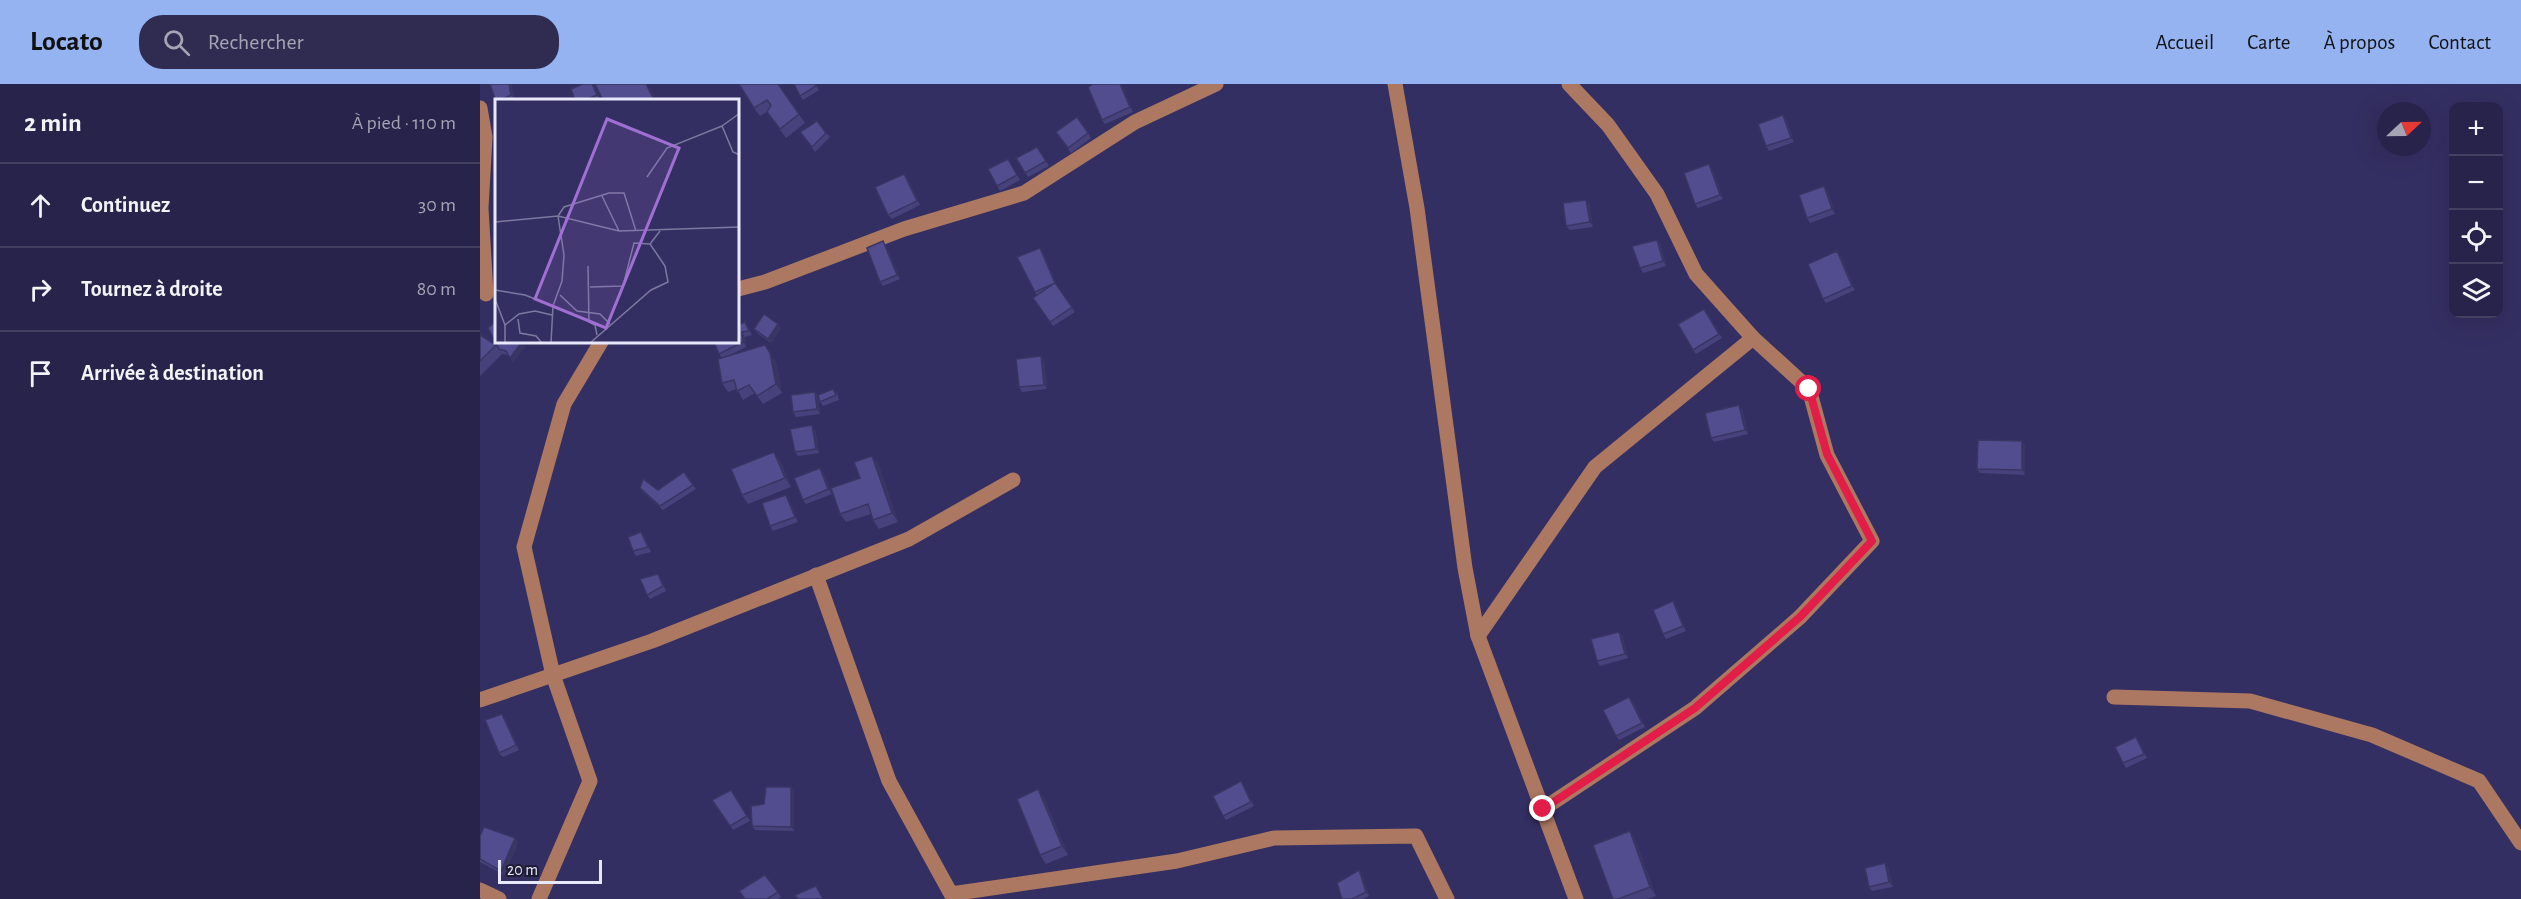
<!DOCTYPE html>
<html lang="fr">
<meta charset="utf-8">
<style>
body{margin:0;font-family:"Alegreya Sans",sans-serif;background:#2f2b51;color:#f1f3f6}
.controls{position:absolute;right:18px;top:18px;display:grid;overflow:hidden;border-radius:12px;box-shadow:0 6px 24px #0002}
.controls button{width:54px;height:54px;display:grid;place-items:center;padding:0;border:0;border-bottom:2px solid #434062;background:#27234a;color:#f1f3f6;font:30px sans-serif}
.compass{position:absolute;left:1897px;top:18px;width:54px;height:54px;border-radius:50%;background:#27234a;box-shadow:0 6px 24px #0002;rotate:68deg}
.scale{position:absolute;left:18px;bottom:15px;width:104px;box-sizing:border-box;padding-left:6px;border:3px solid #e8e8fc;border-top:0;font-size:16px;line-height:21px;white-space:nowrap;color:#e8e8fc;-webkit-text-stroke:4px #1d1b32;paint-order:stroke}
.stop{position:absolute;width:18px;height:18px;margin:-14px;border:4px solid #e11d48;border-radius:50%;background:#fff}
.stop.end{background:#e11d48;border-color:#fff;box-shadow:0 2px 6px #0008}
.list{margin:0;padding:0;list-style:none}
h2{display:flex;justify-content:space-between;align-items:center;height:78px;margin:0;padding:0 24px;font-size:26px}
h2 small{font-size:20px;font-weight:400;color:#a4a4b5}
.list li{display:grid;grid-template-columns:39px 1fr auto;gap:18px;align-items:center;box-sizing:border-box;height:84px;padding:0 24px;border-top:2px solid #434062}
.list b{display:block;font-size:22px;white-space:nowrap}
.list em{font-size:20px;font-style:normal;color:#a4a4b5}
.icon{flex:none;width:33px;height:33px;fill:none;stroke:currentColor;stroke-width:2;stroke-linecap:round;stroke-linejoin:round}
.map{position:relative;flex:none;width:2041px;height:815px;overflow:hidden}
header{display:flex;align-items:center;gap:36px;box-sizing:border-box;height:84px;padding:0 30px;background:#95b2f1;color:#111}
header strong{font-size:28px}
nav{display:flex;gap:33px;margin-inline-start:auto;font-size:21px}
.search{width:420px;height:54px;background:#2f2b51;display:flex;align-items:center;gap:15px;box-sizing:border-box;padding:0 21px;border-radius:24px;color:#a4a4b5;font-size:22px}
main{display:flex}
aside{flex:1;background:#27234a}
.map>svg:first-child{display:block}
</style>
<header>
<strong>Locato</strong>
<div class="search"><svg class="icon" aria-label="search" viewBox="0 0 24 24"><circle cx="10" cy="10" r="6"/><path d="M15 15l6 6"/></svg>Rechercher</div>
<nav><a>Accueil</a><a>Carte</a><a>À propos</a><a>Contact</a></nav>
</header>
<main>
<aside>
<h2>2 min<small>À pied · 110 m</small></h2>
<ul class="list">
<li><svg class="icon" aria-label="ahead" viewBox="0 0 24 24"><path d="M12 20V5M6 11l6-6 6 6"/></svg><div><b>Continuez</b></div><em>30 m</em></li>
<li><svg class="icon" aria-label="right" viewBox="0 0 24 24"><path d="M7 20v-9h11M14 6l5 5-5 5"/></svg><div><b>Tournez à droite</b></div><em>80 m</em></li>
<li><svg class="icon" aria-label="arrive" viewBox="0 0 24 24"><path d="M6 21V4h12l-3 4 3 4H6"/></svg><div><b>Arrivée à destination</b></div></li>
</ul>
</aside>
<div class="map">
<svg width="2041" height="815" viewBox="0 0 2041 815">
<rect width="100%" height="100%" fill="#342f62"/>
<g fill="none" stroke-linecap="round" stroke-linejoin="round">
<!-- minor -->
<g stroke="#ac7861" stroke-width="15">
<polyline points="915,0 937,124 985,484 998,552 1096,815"/>
<polyline points="0,24 5,53 1,124 6,210"/>
<polyline points="258,205 285,198 424,145 544,109 655,38 736,0"/>
<polyline points="336,491 409,697 471,810 697,777 794,754 936,752 967,815"/>
<polyline points="998,552 1115,383 1273,254"/>
<polyline points="1634,613 1770,617 1892,651 1999,697 2041,759"/>
<polyline points="0,616 172,557 429,455 533,396"/>
<polyline points="1063,725 1215,624 1320,533 1392,457 1347,371 1329,305 1273,254 1216,190 1177,110 1128,41 1089,0"/>
<polyline points="0,806 19,815"/>
<polyline points="59,815 110,697 73,591 44,463 84,320 121,258"/>
</g>
</g>
<!-- wall -->
<g fill="#47427b">
<polygon points="31,0 34,15 32,16 16,16"/>
<polygon points="103,0 113,0 120,15 117,16 95,16"/>
<polygon points="298,0 325,39 306,54 287,28 280,32 274,24"/>
<polygon points="335,0 339,6 323,16 320,12"/>
<polygon points="641,0 653,28 625,40 622,36"/>
<polygon points="1306,35 1314,58 1289,67 1286,62"/>
<polygon points="320,48 346,49 350,53 335,68"/>
<polygon points="576,48 608,49 611,54 591,69"/>
<polygon points="557,63 569,82 548,93 536,74"/>
<polygon points="528,75 540,96 520,107 517,102"/>
<polygon points="1232,85 1243,115 1218,124 1215,120"/>
<polygon points="427,94 440,121 412,135 408,131"/>
<polygon points="1344,102 1347,106 1355,130 1330,139 1327,134"/>
<polygon points="1106,116 1109,120 1113,143 1090,146 1086,142"/>
<polygon points="1177,156 1180,160 1186,182 1163,189 1160,184"/>
<polygon points="403,157 406,162 420,195 403,202 400,198"/>
<polygon points="563,168 578,204 595,228 573,242 553,214 557,211 555,208"/>
<polygon points="1360,171 1375,206 1346,219 1343,215"/>
<polygon points="1227,229 1242,254 1216,270 1213,266"/>
<polygon points="258,241 268,243 272,251 265,253 266,263 246,273 296,278 302,309 283,320 275,309 263,316 257,305 248,308 242,299 242,274 239,270"/>
<polygon points="301,244 291,259 277,249 274,245"/>
<polygon points="0,251 16,261 22,270 0,292"/>
<polygon points="42,258 45,263 33,278 28,271 22,270 19,265"/>
<polygon points="561,272 564,276 567,305 542,308 539,303"/>
<polygon points="357,309 359,316 343,322 340,318"/>
<polygon points="338,313 340,330 316,333 313,328"/>
<polygon points="1262,325 1268,350 1234,358 1231,354"/>
<polygon points="335,345 339,369 318,372 315,368"/>
<polygon points="1542,357 1545,362 1545,391 1500,389 1497,385"/>
<polygon points="392,372 398,380 418,438 399,445 393,436 391,430 366,438 360,430"/>
<polygon points="300,376 311,403 268,420 262,411"/>
<polygon points="204,388 216,405 183,426 163,408 160,404 178,406"/>
<polygon points="343,388 352,410 326,420 323,416"/>
<polygon points="306,411 309,415 318,438 293,447 290,442"/>
<polygon points="161,448 164,452 171,468 156,472 153,467"/>
<polygon points="181,495 186,507 170,515 167,511"/>
<polygon points="1196,522 1206,547 1186,555 1183,550"/>
<polygon points="1139,548 1142,552 1148,574 1120,582 1117,577"/>
<polygon points="1152,617 1165,643 1139,656 1136,652"/>
<polygon points="22,630 25,634 39,666 23,673 19,669"/>
<polygon points="1656,653 1667,674 1646,684 1643,679"/>
<polygon points="761,697 774,722 746,736 743,732"/>
<polygon points="311,703 314,707 314,747 275,746 272,742 284,720"/>
<polygon points="558,705 564,714 588,771 566,780 560,771"/>
<polygon points="251,706 270,737 253,746 232,716"/>
<polygon points="1150,747 1155,756 1176,812 1167,815 1133,815"/>
<polygon points="0,752 35,754 38,759 24,791 0,778"/>
<polygon points="1405,779 1408,784 1413,803 1392,807 1389,803"/>
<polygon points="285,791 301,813 297,815 265,815 259,807"/>
<polygon points="882,791 889,812 883,815 862,815"/>
</g>
<!-- shaded-wall -->
<g fill="#393664">
<polygon points="29,0 31,0 34,15 31,11"/>
<polygon points="112,0 114,1 120,15 117,11"/>
<polygon points="166,0 167,0 176,16 174,16"/>
<polygon points="640,0 641,0 653,28 650,23"/>
<polygon points="1303,31 1306,35 1314,58 1311,54"/>
<polygon points="1229,80 1232,85 1243,115 1240,111"/>
<polygon points="1344,102 1347,106 1355,130 1352,125"/>
<polygon points="1106,116 1109,120 1113,143 1110,138"/>
<polygon points="1177,156 1180,160 1186,182 1183,177"/>
<polygon points="403,157 406,162 420,195 417,191"/>
<polygon points="560,164 563,168 578,204 575,199"/>
<polygon points="1357,167 1360,171 1375,206 1372,202"/>
<polygon points="298,240 301,244 291,259 288,255"/>
<polygon points="262,248 265,253 266,263 263,258"/>
<polygon points="42,258 45,263 33,278 30,274"/>
<polygon points="285,261 296,278 302,309 296,300"/>
<polygon points="561,272 564,276 567,305 564,301"/>
<polygon points="335,308 338,313 340,330 337,325"/>
<polygon points="1259,321 1262,325 1268,350 1265,346"/>
<polygon points="332,341 335,345 339,369 336,365"/>
<polygon points="1542,357 1545,362 1545,391 1542,386"/>
<polygon points="294,368 300,376 311,403 305,394"/>
<polygon points="392,372 398,380 418,438 412,429"/>
<polygon points="340,384 343,388 352,410 348,405"/>
<polygon points="306,411 309,415 318,438 315,433"/>
<polygon points="161,448 164,452 171,468 168,463"/>
<polygon points="1193,517 1196,522 1206,547 1203,542"/>
<polygon points="1139,548 1142,552 1148,574 1145,570"/>
<polygon points="22,630 25,634 39,666 36,661"/>
<polygon points="311,703 314,707 314,747 311,743"/>
<polygon points="558,705 564,714 588,771 582,762"/>
<polygon points="1150,747 1155,756 1176,812 1170,803"/>
<polygon points="35,754 38,759 24,791 21,787"/>
<polygon points="1405,779 1408,784 1413,803 1409,798"/>
<polygon points="879,786 882,791 889,812 886,808"/>
</g>
<!-- building -->
<g fill="#524d8f" stroke="#393664" stroke-width="1.5">
<polygon points="10,0 29,0 31,11 20,16 16,16 16,17"/>
<polygon points="103,0 112,0 117,11 105,16 95,16 91,5"/>
<polygon points="115,0 166,0 174,16 123,16"/>
<polygon points="259,0 298,0 319,30 300,45 287,28 291,21 287,16 274,24"/>
<polygon points="314,0 335,0 336,2 320,12"/>
<polygon points="613,0 640,0 650,23 622,36 608,3"/>
<polygon points="1303,31 1311,54 1286,62 1278,40"/>
<polygon points="597,33 608,49 588,64 576,48"/>
<polygon points="337,37 346,49 332,63 320,48"/>
<polygon points="557,63 566,77 545,89 536,74"/>
<polygon points="528,75 537,91 517,102 508,85"/>
<polygon points="1229,80 1240,111 1215,120 1204,89"/>
<polygon points="424,90 437,117 408,131 395,103"/>
<polygon points="1344,102 1352,125 1327,134 1319,111"/>
<polygon points="1106,116 1110,138 1086,142 1083,119"/>
<polygon points="1177,156 1183,177 1160,184 1152,162"/>
<polygon points="403,157 417,191 400,198 387,164"/>
<polygon points="560,164 575,199 592,223 570,238 553,214 575,199 555,208 537,173"/>
<polygon points="1357,167 1372,202 1343,215 1328,180"/>
<polygon points="1224,225 1239,250 1213,266 1198,240"/>
<polygon points="284,230 298,240 288,255 274,245"/>
<polygon points="16,237 16,258 42,258 30,274 26,267 19,265 8,244"/>
<polygon points="265,238 269,247 262,248 263,258 239,270 234,258 258,258 258,241"/>
<polygon points="0,251 16,261 0,277"/>
<polygon points="285,261 290,269 296,300 277,312 269,301 257,307 254,296 242,299 238,275"/>
<polygon points="561,272 564,301 539,303 536,275"/>
<polygon points="353,305 356,311 340,318 338,311"/>
<polygon points="335,308 337,325 313,328 311,311"/>
<polygon points="1259,321 1265,346 1231,354 1225,329"/>
<polygon points="332,341 336,365 315,368 310,345"/>
<polygon points="1498,356 1542,357 1542,386 1497,385"/>
<polygon points="294,368 305,394 262,411 251,385"/>
<polygon points="392,372 412,429 393,436 388,420 360,430 351,404 380,394 374,378"/>
<polygon points="340,384 348,405 323,416 314,394"/>
<polygon points="204,388 213,401 180,422 160,404 163,395 178,406"/>
<polygon points="306,411 315,433 290,442 282,419"/>
<polygon points="161,448 168,463 153,467 148,453"/>
<polygon points="178,490 183,502 167,511 160,495"/>
<polygon points="1193,517 1203,542 1183,550 1173,526"/>
<polygon points="1139,548 1145,570 1117,577 1111,555"/>
<polygon points="1149,613 1162,639 1136,652 1123,626"/>
<polygon points="22,630 36,661 19,669 5,636"/>
<polygon points="1656,653 1664,670 1643,679 1635,663"/>
<polygon points="761,697 771,718 743,732 733,712"/>
<polygon points="286,703 311,703 311,743 272,742 271,722 284,720"/>
<polygon points="558,705 582,762 560,771 537,715"/>
<polygon points="251,706 267,732 250,742 232,716"/>
<polygon points="4,743 35,754 21,787 0,775 0,752"/>
<polygon points="1150,747 1170,803 1138,815 1133,815 1113,761"/>
<polygon points="1405,779 1409,798 1389,803 1385,784"/>
<polygon points="879,786 886,808 872,815 862,815 857,799"/>
<polygon points="285,791 298,808 287,815 265,815 259,807"/>
<polygon points="336,802 343,815 318,815 315,811"/>
</g>
<g fill="none" stroke-linecap="round" stroke-linejoin="round">
<!-- route -->
<polyline stroke="#e11d48" stroke-width="8" points="1063,725 1215,624 1320,533 1392,457 1347,370 1329,305"/>
</g>
<!-- overview -->
<g transform="translate(15 15)">
<rect width="244" height="244" fill="#342f62"/>
<path fill="none" stroke="#7c79a0" stroke-width="1.5" d="M227,27l18,-13M152,78l20,-29 55,-22 11,26 7,3M107,97l17,35M0,123l63,-6 61,15 121,-4M93,167l1,56 6,3 2,10M95,188l33,-1 11,-43 16,1M0,191l30,5 28,11M65,196l17,16 23,3 10,10M0,200l10,26v18M23,220l2,14 16,3 6,7M10,226l14,-11 16,-3 17,4M56,244l2,-37 9,-25 2,-26 -6,-39 6,-9 45,-14h15l12,38M95,244l61,-53 17,-8 -3,-16 -15,-22 10,-13"/>
<path fill="#a16ed4" fill-opacity="0.15" stroke="#a16ed4" stroke-width="3" d="M112,20l72,29 -73,180 -71,-29z"/>
<rect width="244" height="244" fill="none" stroke="#e8e8fc" stroke-width="3"/>
</g>
</svg>
<div class="controls">
<button>+</button>
<button>−</button>
<button><svg class="icon" aria-label="locate" viewBox="0 0 24 24"><circle cx="12" cy="12" r="6"/><path d="M12 2v4M12 18v4M2 12h4M18 12h4"/></svg></button>
<button><svg class="icon" aria-label="layers" viewBox="0 0 24 24"><path d="M12 4l9 5-9 5-9-5zM3 14l9 5 9-5"/></svg></button>
</div>
<svg class="compass" viewBox="-18 -18 36 36"><path d="M0-13l5 13h-10z" fill="#e53935"/><path d="M0 13l5-13h-10z" fill="#a4a4b5"/></svg>
<div class="scale">20 m</div>
<div class="stop" style="left:1329px;top:305px"></div>
<div class="stop end" style="left:1063px;top:725px"></div>
</div>
</main>
